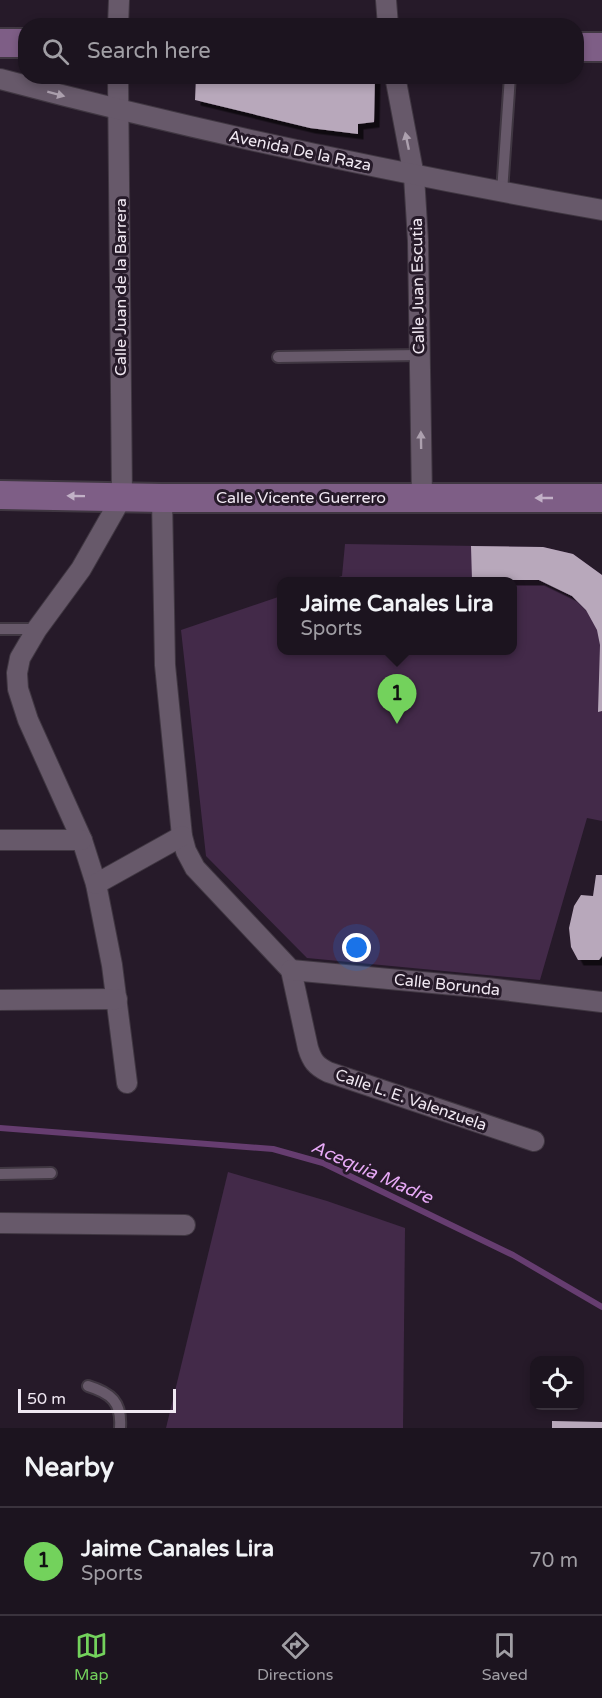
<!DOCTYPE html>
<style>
body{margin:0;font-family:"Varela Round",sans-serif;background:#251d28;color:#f1f3f6}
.controls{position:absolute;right:18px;bottom:18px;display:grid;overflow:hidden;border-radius:12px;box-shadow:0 3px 9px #0003}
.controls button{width:54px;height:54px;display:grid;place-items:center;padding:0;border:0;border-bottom:2px solid #3a333d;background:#1c141f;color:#f1f3f6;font:30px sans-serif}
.scale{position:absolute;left:18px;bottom:15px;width:158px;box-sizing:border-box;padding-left:6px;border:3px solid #f0e8f2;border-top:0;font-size:16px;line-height:21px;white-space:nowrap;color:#f0e8f2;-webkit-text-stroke:4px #261a29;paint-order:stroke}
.you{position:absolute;left:357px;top:948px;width:21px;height:21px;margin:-15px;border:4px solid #fff;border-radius:50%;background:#1a73e8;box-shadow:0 0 0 9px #1a73e833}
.badge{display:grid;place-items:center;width:39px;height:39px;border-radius:50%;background:#73d25c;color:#111;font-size:20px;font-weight:700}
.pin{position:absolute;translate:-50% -50px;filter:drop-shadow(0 2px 3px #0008)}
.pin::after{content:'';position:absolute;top:32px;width:21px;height:18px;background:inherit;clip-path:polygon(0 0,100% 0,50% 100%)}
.popup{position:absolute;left:277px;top:577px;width:240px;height:78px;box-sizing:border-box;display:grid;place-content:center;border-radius:12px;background:#1c141f;filter:drop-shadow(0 2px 4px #0005);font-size:20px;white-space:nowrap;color:#a09ea4}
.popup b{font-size:22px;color:#f1f3f6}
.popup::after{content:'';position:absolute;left:50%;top:100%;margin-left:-12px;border:12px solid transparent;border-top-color:#1c141f}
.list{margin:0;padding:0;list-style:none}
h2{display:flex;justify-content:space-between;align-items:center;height:78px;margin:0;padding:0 24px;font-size:26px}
h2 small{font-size:20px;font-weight:400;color:#a09ea4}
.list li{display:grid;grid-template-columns:39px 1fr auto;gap:18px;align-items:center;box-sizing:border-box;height:108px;padding:0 24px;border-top:2px solid #3a333d}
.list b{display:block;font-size:22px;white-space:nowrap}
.list p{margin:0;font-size:20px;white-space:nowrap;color:#a09ea4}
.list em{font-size:20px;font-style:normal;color:#a09ea4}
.icon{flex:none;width:33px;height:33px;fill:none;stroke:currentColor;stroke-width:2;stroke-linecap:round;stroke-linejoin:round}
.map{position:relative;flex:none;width:602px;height:1428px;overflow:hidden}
.search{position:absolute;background:#1c141f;box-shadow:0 3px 9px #0003;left:18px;right:18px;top:18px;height:66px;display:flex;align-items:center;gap:15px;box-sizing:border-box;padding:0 21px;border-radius:24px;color:#a09ea4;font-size:22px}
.sheet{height:186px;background:#1c141f}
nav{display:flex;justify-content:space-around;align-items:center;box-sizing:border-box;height:84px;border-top:2px solid #3a333d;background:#1c141f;font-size:16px;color:#a09ea4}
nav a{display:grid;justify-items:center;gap:3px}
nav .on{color:#73d25c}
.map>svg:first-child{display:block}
</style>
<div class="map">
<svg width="602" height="1428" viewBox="0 0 602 1428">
<defs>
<filter id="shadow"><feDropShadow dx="5.5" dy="5.5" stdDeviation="0" flood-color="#0009"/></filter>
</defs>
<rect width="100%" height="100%" fill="#261a29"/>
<!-- green -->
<g fill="#432a49">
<polygon points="345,544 543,547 573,554 602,575 602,821 587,818 540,980 307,958 206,856 181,630 281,596 282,650 512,650 512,582 326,581 342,576"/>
<polygon points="228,1172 327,1201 405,1228 403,1428 166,1428"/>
</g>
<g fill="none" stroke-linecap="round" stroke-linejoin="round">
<!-- stream -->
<polyline stroke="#663d70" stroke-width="6" points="0,1128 273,1149 323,1163 513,1255 602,1307"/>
</g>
<!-- building -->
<g fill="#b8a8bb" filter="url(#shadow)">
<polygon points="196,76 375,76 374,122 358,124 358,134 310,128 195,100"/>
<polygon points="471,546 543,547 573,554 602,575 602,711 598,712 600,645 597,630 586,610 572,596 539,580 472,580"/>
<polygon points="596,875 602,875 602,956 599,960 578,960 571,947 569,928 574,906 581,895 593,896"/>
<polygon points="552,1421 602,1422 602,1428 552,1428"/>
</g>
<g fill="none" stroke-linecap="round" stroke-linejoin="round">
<!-- lane casing -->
<g stroke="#403742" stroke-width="14">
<g id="lane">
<polyline points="502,192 510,76"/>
<polyline points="278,357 420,355"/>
<polyline points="0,629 37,629"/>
<polyline points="0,1174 51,1173"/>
<path d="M88,1386c23,7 34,16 32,42"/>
</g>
</g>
<!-- street casing -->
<g stroke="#403742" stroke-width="22">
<g id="street">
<polyline points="386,0 388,26"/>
<polyline points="118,26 119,0"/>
<polyline points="118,76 122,497 81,569 37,629 20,658 17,673 18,689 28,720 82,840 96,884 112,965 127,1083"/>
<polyline points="395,76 414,176 418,241 422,498"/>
<path d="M0,79c199,53 400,95 602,131"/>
<polyline points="162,498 165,665 182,836 186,851 195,868 291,970"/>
<polyline points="0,840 82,840"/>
<polyline points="96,884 182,836"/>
<path d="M291,970l17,78c4,13 8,18 20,24l206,69"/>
<polyline points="291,970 487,988 602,1002"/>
<polyline points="0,1000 117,999"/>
<polyline points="0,1223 185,1225"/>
</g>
</g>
<!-- secondary casing -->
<g stroke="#403742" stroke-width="32">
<g id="secondary">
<polyline points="0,43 26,43"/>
<polyline points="576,47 602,47"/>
<polyline points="0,495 162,498 602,498"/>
</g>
</g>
<!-- lane -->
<use href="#lane" stroke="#67596a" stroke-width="10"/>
<!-- street -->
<use href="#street" stroke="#67596a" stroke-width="20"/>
<!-- secondary -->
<use href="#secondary" stroke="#7e5e86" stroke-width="28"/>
</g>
<!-- one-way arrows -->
<defs><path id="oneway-solid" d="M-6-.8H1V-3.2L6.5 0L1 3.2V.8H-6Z" transform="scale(1.5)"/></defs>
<g fill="#aca0ae">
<use href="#oneway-solid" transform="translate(56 94) rotate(15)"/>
<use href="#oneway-solid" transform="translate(407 141) rotate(-102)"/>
<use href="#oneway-solid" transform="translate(421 440) rotate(-91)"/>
</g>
<g fill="#c2b1c7">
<use href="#oneway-solid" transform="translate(76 496) rotate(-179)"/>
<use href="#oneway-solid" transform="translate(544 498) rotate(180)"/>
</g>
<g text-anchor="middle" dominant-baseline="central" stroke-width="6" stroke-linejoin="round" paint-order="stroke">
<!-- street labels -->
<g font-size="16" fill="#f0e8f2" stroke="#261a29">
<text transform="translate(300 151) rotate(12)">Avenida De la Raza</text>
<text transform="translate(418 286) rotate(-91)">Calle Juan Escutia</text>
<text transform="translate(121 287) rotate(-90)">Calle Juan de la Barrera</text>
<text x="301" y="498">Calle Vicente Guerrero</text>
<text transform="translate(447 985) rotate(6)">Calle Borunda</text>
<text transform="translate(411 1100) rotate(19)">Calle L. E. Valenzuela</text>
</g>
<!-- water labels -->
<g font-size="18" font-style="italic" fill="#e7a9f6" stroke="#261a29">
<text transform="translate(372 1172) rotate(24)">Acequia Madre</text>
</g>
</g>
</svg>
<div class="controls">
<button><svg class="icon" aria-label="locate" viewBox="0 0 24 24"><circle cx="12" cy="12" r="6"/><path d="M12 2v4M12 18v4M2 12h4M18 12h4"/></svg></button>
</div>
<div class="scale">50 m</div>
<div class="you"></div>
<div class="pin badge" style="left:397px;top:724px">1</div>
<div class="popup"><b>Jaime Canales Lira</b>Sports</div>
<div class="search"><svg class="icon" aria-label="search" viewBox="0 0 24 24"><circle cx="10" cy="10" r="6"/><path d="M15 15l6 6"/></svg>Search here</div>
</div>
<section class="sheet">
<h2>Nearby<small></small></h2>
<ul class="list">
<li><span class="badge">1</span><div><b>Jaime Canales Lira</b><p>Sports</p></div><em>70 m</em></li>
</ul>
</section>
<nav>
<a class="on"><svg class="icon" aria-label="map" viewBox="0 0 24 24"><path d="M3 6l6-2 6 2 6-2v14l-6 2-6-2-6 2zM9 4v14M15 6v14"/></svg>Map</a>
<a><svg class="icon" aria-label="directions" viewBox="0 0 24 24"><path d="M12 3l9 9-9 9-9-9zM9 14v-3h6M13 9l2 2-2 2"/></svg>Directions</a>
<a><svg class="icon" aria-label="saved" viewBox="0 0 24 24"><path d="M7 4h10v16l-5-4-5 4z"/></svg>Saved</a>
</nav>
